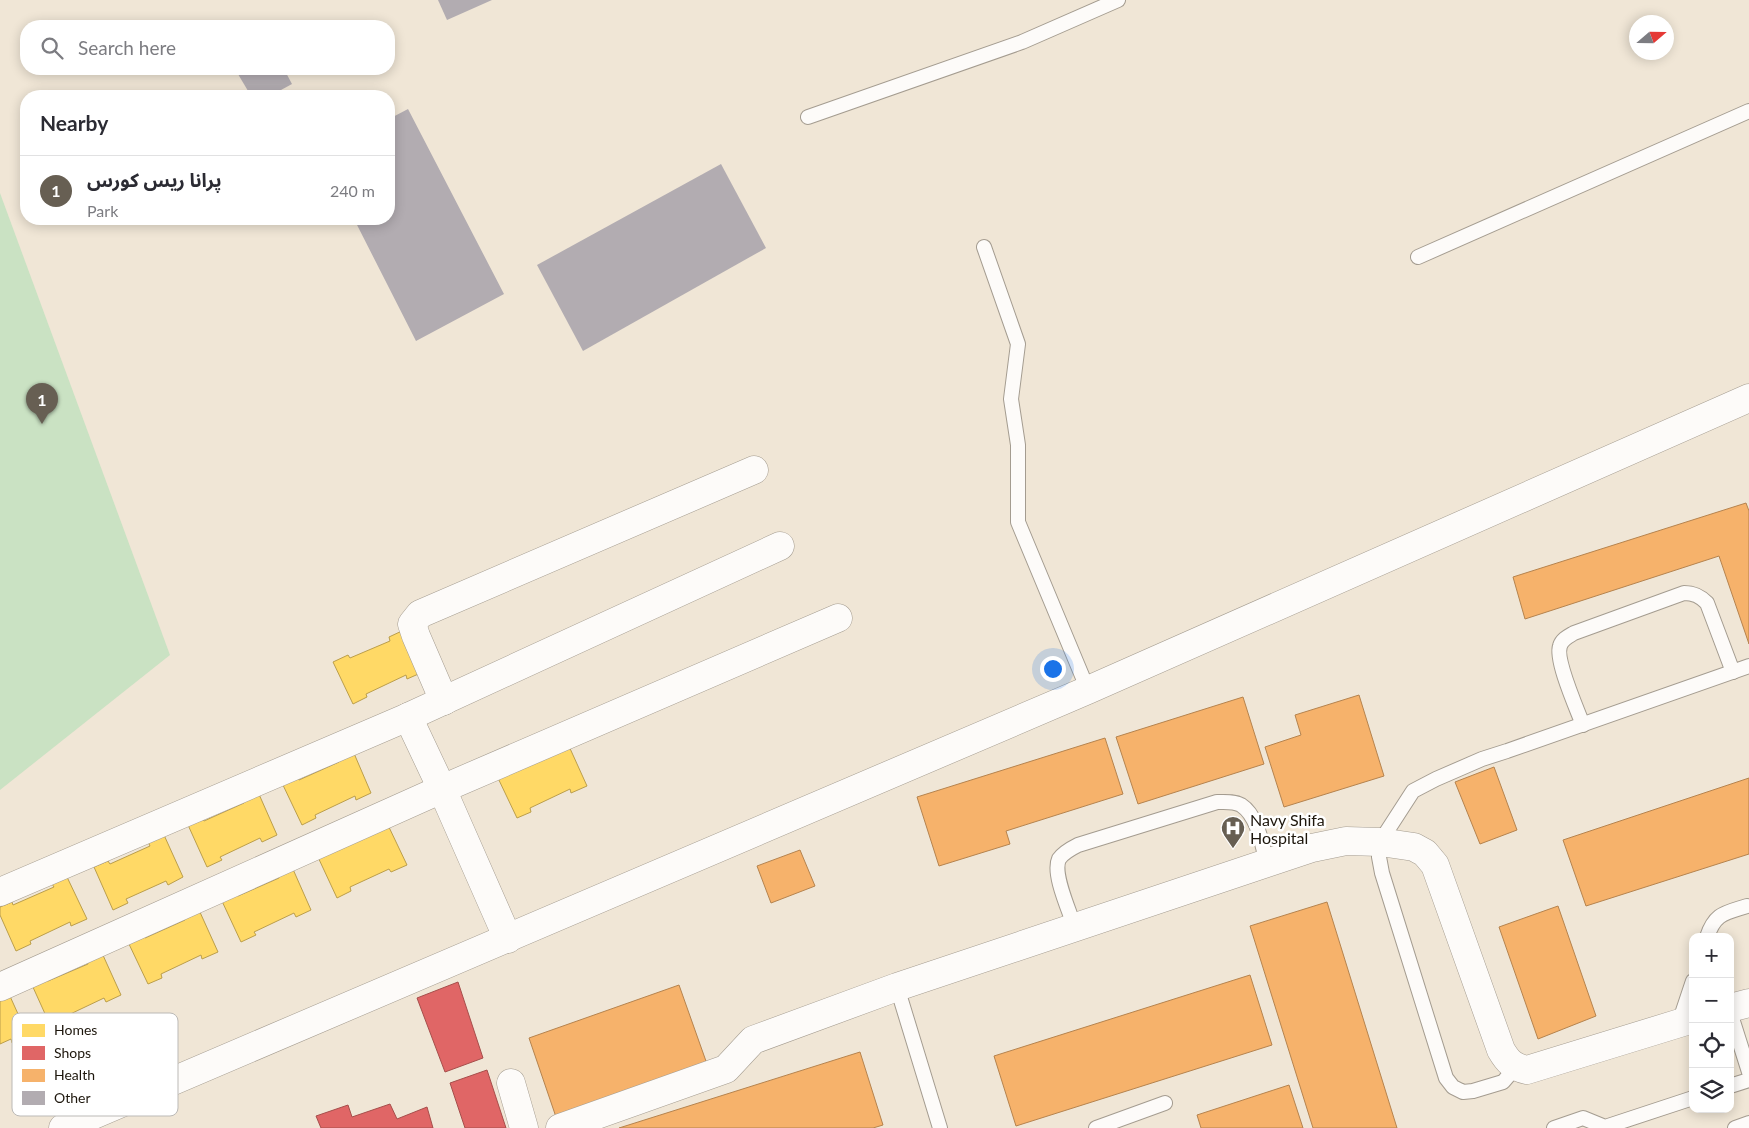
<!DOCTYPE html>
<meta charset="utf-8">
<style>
body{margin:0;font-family:Lato,"Noto Sans Arabic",sans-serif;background:#f2f2f3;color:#2b2b33}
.controls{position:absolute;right:15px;bottom:15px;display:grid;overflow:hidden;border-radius:10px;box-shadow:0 2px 12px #0003}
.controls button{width:45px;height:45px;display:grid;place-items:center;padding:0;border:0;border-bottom:1px solid #e1e1e2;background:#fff;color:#2b2b33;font:25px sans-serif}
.compass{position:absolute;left:1629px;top:15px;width:45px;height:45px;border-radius:50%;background:#fff;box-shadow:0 2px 12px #0003;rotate:70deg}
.you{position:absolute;left:1052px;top:668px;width:18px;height:18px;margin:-12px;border:4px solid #fff;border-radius:50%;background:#1a73e8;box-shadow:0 0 0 8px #1a73e833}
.badge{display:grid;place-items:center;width:32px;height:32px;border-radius:50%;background:#675f53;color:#fff;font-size:16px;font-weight:700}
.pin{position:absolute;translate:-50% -41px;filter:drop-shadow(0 1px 2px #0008)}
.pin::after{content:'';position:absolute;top:26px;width:18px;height:15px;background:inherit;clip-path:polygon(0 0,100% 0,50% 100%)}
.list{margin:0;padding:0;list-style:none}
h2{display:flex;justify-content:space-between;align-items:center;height:65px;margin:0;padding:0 20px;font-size:21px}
h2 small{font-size:16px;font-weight:400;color:#7c7c81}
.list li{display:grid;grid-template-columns:32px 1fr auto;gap:15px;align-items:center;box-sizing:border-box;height:70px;padding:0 20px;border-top:1px solid #e1e1e2}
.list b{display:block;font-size:19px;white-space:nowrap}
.list p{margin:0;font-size:16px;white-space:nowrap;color:#7c7c81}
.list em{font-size:16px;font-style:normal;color:#7c7c81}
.icon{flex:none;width:28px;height:28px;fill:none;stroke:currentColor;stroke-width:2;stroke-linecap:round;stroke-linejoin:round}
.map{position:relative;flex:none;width:1749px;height:1128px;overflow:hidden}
.search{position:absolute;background:#fff;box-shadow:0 2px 12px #0003;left:20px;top:20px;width:375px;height:55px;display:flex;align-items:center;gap:12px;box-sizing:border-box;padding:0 18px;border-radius:20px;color:#7c7c81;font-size:19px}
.panel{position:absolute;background:#fff;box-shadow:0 2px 12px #0003;left:20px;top:90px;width:375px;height:135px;border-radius:20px}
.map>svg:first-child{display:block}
</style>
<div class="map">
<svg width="1749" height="1128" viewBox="0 0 1749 1128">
<rect width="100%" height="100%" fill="#f0e6d6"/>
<!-- green -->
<polygon fill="#cae2c3" points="0,193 170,655 0,790"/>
<!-- homes -->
<g fill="#ffd966" stroke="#bb9e4b">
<polygon points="404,630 423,672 407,679 406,675 366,694 367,697 353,704 333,662 348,655 350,658 390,641 389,637"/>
<polygon points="568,744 587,786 571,793 570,789 530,808 531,812 517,818 497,776"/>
<polygon points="353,751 371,793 356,800 355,796 315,815 316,818 302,825 282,783 297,776 299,780 339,762 337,758"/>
<polygon points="258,792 277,835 262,842 260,838 220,857 222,860 207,867 188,825 202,818 204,821 244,803 242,799"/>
<polygon points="387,823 407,865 391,872 389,869 350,887 351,891 337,898 317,855"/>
<polygon points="164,835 183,877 168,885 166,881 126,899 128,903 113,910 94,867 108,861 110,864 150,846 148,842"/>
<polygon points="292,867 311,910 296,917 294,913 254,932 256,935 241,942 221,899 236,893 238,896 279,878 277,874"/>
<polygon points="67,877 87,919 71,926 70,922 30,941 31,944 16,951 0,915 0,907 12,902 13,905 54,887 52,884"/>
<polygon points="199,910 218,952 202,959 201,955 161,974 162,978 148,984 128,942 143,935 145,938 185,920 183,917"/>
<polygon points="102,953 121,995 106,1002 104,998 64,1017 66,1020 51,1027 32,985 46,978 48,981 88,964 87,960"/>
<polygon points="9,994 28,1036 12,1043 11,1039 0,1044 0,997"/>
</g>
<!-- shops -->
<g fill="#e06666" stroke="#a64e4b">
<polygon points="458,982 483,1058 445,1072 417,998"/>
<polygon points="487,1070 506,1128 465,1128 450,1083"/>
<polygon points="390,1104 397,1119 427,1107 433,1128 321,1128 316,1116 348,1105 352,1117"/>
</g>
<!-- health -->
<g fill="#f6b26b" stroke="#b5834e">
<polygon points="1746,503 1749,511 1749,644 1719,556 1525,619 1513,577"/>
<polygon points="1359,695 1384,776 1284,807 1265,747 1301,735 1295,715"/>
<polygon points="1243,697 1264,764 1138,804 1116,737"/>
<polygon points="1105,738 1123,794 1006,831 1010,844 939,866 917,797"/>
<polygon points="1494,767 1517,830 1480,844 1455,782"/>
<polygon points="1749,778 1749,854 1586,906 1563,840"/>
<polygon points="800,850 815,886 771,903 757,866"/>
<polygon points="1327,902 1397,1128 1313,1128 1250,926"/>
<polygon points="1558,906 1596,1016 1538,1039 1499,927"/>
<polygon points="1250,975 1272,1045 1016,1126 994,1056"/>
<polygon points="679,985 707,1064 556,1117 529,1038"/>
<polygon points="860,1052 883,1125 873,1128 619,1128"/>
<polygon points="1289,1085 1303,1128 1201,1128 1197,1115"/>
</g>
<!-- building -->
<g fill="#b2acb1">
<polygon points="438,0 492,0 447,20"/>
<polygon points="235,69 284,69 292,84 270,96 251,96"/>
<polygon points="408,109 504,294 416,341 354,219 389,219 389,119"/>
<polygon points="721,164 766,248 583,351 537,265"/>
</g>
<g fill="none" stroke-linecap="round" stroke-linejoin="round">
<!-- service casing -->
<g stroke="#a49c90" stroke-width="16">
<g id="service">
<polyline points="808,117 1022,42 1118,0"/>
<polyline points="984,247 1018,344 1011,399 1018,445 1018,522 1088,690"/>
<polyline points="1418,257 1749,111"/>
<path d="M1583,725c-6,-16 -28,-65 -23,-79 2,-7 9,-10 14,-13l110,-40c10,0 16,3 23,10l26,69"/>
<path d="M1075,928c-5,-16 -23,-54 -16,-69 4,-6 13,-11 19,-14l139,-43c8,0 17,-1 24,3 17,11 21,40 26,58"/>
<path d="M1707,937c8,-24 18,-24 40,-31"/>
<polyline points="897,987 940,1128"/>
<polyline points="1730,1012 1749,1072"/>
<polyline points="1679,1023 1693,981"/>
<polyline points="1516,1067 1503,1082 1473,1091 1463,1092 1453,1087 1446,1078 1382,873 1379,857 1380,842 1413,791 1436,779 1482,759 1507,751 1749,666"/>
<polyline points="1730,1086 1749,1080"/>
<polyline points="1096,1128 1165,1103"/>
<polyline points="1554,1128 1583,1118 1605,1127 1693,1098"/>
<polyline points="1735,1128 1749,1123"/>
</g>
</g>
<!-- minor casing -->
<g stroke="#a49c90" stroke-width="29">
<g id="minor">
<polyline points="444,701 416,636 412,624 420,614 754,470"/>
<polyline points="408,717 442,789 508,939"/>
<polyline points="0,892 408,717 780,546"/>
<polyline points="0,987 442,789 838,618"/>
<polyline points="1730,1008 1749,1003"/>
<polyline points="511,1083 524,1128"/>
<polyline points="63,1128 1088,690 1749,398"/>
<path d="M560,1128l166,-59 27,-29 144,-53 370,-124 45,-15 34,-7 34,1 34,5 11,6 10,12 66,185c7,12 12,17 26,20l166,-51"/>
</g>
</g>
<!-- service -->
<use href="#service" stroke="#fdfbf9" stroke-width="14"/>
<!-- minor -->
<use href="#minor" stroke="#fdfbf9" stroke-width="28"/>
</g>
<!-- icons -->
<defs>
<g id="hospital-pin" transform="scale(1.25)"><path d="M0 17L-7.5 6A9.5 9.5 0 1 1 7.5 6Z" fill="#675f53" stroke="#fff"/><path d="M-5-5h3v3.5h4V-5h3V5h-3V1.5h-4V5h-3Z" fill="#fff"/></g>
</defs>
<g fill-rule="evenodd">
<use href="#hospital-pin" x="1233" y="828"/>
</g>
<g text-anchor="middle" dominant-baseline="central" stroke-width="5" stroke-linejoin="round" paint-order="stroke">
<!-- poi labels -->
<g font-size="16" fill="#1d160c" stroke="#fff" text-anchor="start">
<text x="1250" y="819">Navy Shifa<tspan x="1250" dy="18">Hospital</tspan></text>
</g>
</g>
<!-- legend -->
<rect x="12" y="1013" width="166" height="103" rx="8" fill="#fff" stroke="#bbb9b6" stroke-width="1"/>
<rect x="22" y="1024" width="23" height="13" fill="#ffd966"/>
<rect x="22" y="1046" width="23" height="14" fill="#e06666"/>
<rect x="22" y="1069" width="23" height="13" fill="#f6b26b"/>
<rect x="22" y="1091" width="23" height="14" fill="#b2acb1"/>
<g font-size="14" fill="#1d160c">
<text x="54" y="1035">Homes</text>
<text x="54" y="1058">Shops</text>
<text x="54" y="1080">Health</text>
<text x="54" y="1103">Other</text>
</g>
</svg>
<div class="controls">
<button>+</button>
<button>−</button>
<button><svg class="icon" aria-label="locate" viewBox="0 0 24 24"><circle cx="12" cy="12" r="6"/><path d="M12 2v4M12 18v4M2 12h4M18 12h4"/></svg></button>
<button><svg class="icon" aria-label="layers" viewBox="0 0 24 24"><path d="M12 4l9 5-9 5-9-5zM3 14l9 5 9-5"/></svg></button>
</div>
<svg class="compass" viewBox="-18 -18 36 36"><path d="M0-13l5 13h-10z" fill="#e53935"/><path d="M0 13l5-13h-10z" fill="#7c7c81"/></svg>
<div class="you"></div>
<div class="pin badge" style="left:42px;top:424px">1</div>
<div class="search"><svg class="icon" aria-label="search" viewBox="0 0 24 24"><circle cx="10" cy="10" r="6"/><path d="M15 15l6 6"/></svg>Search here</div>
<section class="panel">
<h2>Nearby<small></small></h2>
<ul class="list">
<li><span class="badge">1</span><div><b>پرانا ریس کورس</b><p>Park</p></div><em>240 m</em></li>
</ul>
</section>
</div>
